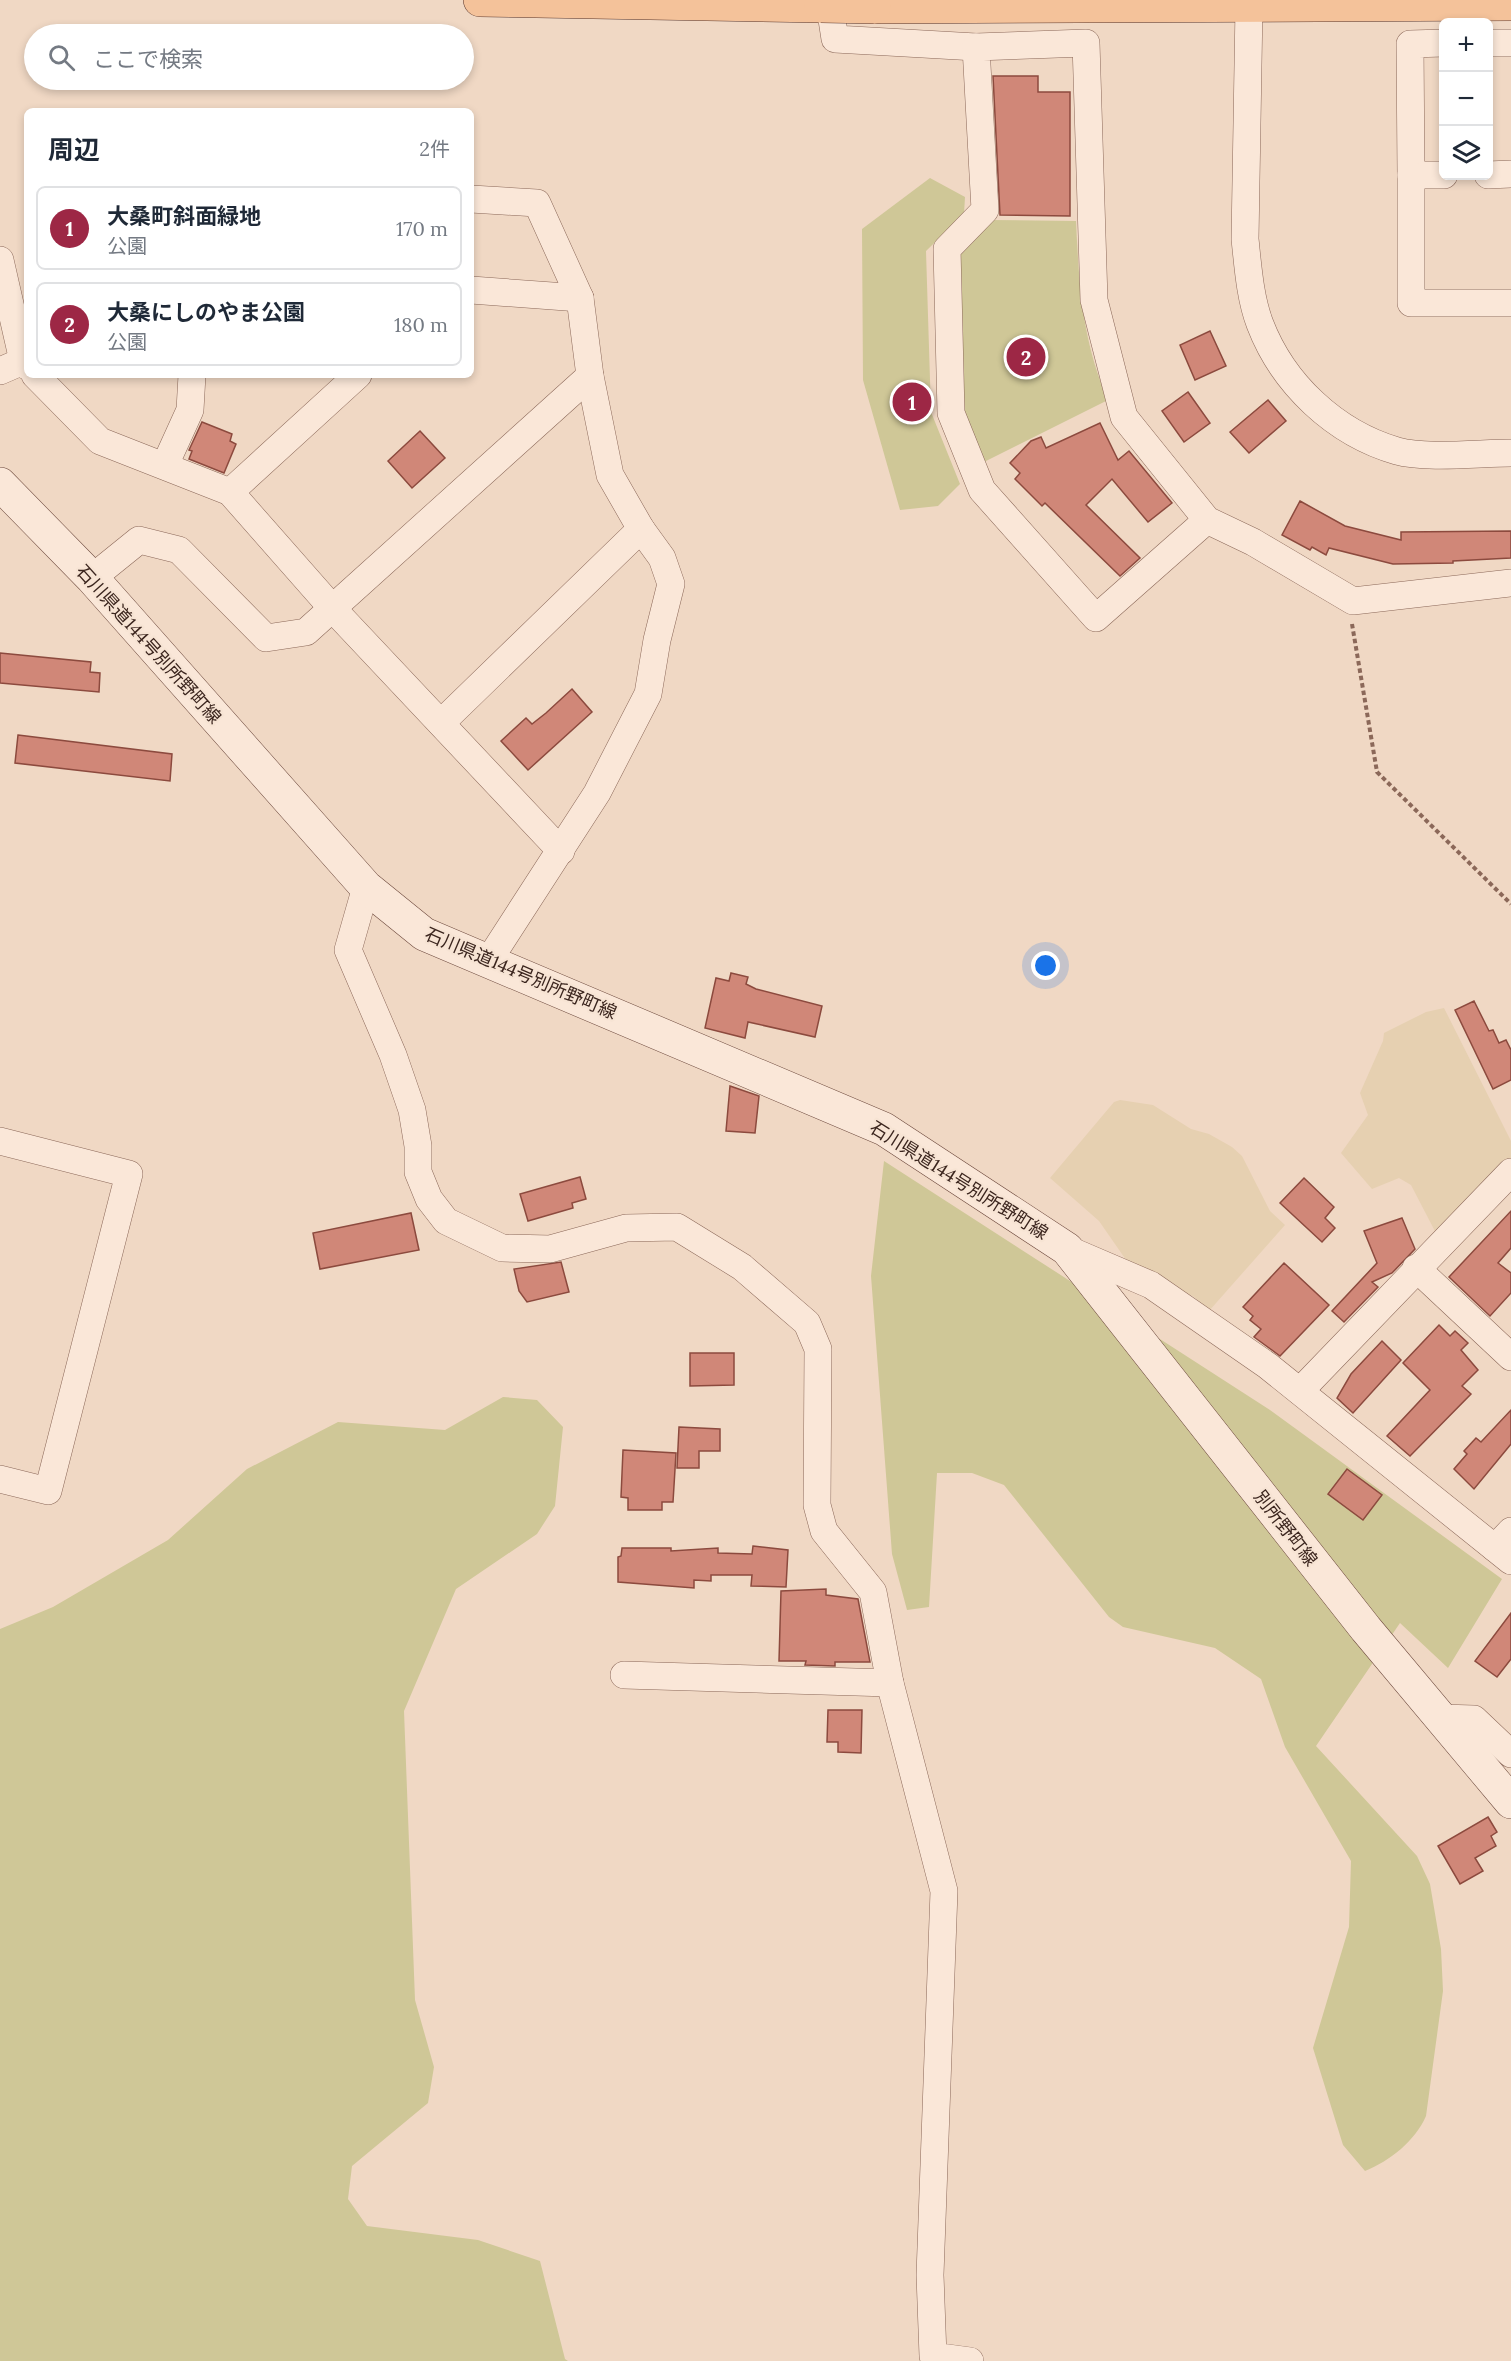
<!DOCTYPE html>
<html lang="ja">
<meta charset="utf-8">
<style>
body{margin:0;font-family:Lora,"Noto Sans JP",serif;background:#f6f6f7;color:#1f2937}
.controls{position:absolute;right:18px;top:18px;display:grid;overflow:hidden;border-radius:9px;box-shadow:0 3px 9px #0003}
.controls button{width:54px;height:54px;display:grid;place-items:center;padding:0;border:0;border-bottom:2px solid #e0e1e3;background:#fff;color:#1f2937;font:30px sans-serif}
.you{position:absolute;left:1046px;top:966px;width:21px;height:21px;margin:-15px;border:4px solid #fff;border-radius:50%;background:#1a73e8;box-shadow:0 0 0 9px #1a73e833}
.badge{display:grid;place-items:center;width:39px;height:39px;border-radius:50%;background:#9d2745;color:#fff;font-size:20px;font-weight:700}
.pin{position:absolute;translate:-50% -50%;border:3px solid #fff;box-shadow:0 2px 6px #0006}
.list{margin:0;padding:0;list-style:none}
h2{display:flex;justify-content:space-between;align-items:center;height:78px;margin:0;padding:0 24px;font-size:26px}
h2 small{font-size:20px;font-weight:400;color:#747a83}
.list li{display:grid;grid-template-columns:39px 1fr auto;gap:18px;align-items:center;box-sizing:border-box;height:84px;margin:0 12px 12px;padding:0 12px;border:2px solid #e0e1e3;border-radius:9px}
.list b{display:block;font-size:22px;white-space:nowrap}
.list p{margin:0;font-size:20px;white-space:nowrap;color:#747a83}
.list em{font-size:20px;font-style:normal;color:#747a83}
.icon{flex:none;width:33px;height:33px;fill:none;stroke:currentColor;stroke-width:2;stroke-linecap:round;stroke-linejoin:round}
.map{position:relative;flex:none;width:1511px;height:2361px;overflow:hidden}
.search{position:absolute;background:#fff;box-shadow:0 3px 9px #0003;left:24px;top:24px;width:450px;height:66px;display:flex;align-items:center;gap:15px;box-sizing:border-box;padding:0 21px;border-radius:33px;color:#747a83;font-size:22px}
.panel{position:absolute;background:#fff;box-shadow:0 3px 9px #0003;left:24px;top:108px;width:450px;height:270px;border-radius:9px}
.map>svg:first-child{display:block}
</style>
<div class="map">
<svg width="1511" height="2361" viewBox="0 0 1511 2361">
<rect width="100%" height="100%" fill="#f0d8c4"/>
<!-- farmland -->
<g fill="#e6d0b1">
<polygon points="1444,1008 1511,1141 1511,1158 1438,1237 1411,1185 1399,1178 1372,1189 1341,1153 1368,1115 1360,1093 1383,1041 1384,1033 1426,1012"/>
<polygon points="1120,1100 1153,1105 1191,1129 1209,1134 1232,1147 1242,1156 1270,1211 1285,1225 1209,1311 1193,1296 1140,1280 1099,1221 1050,1178 1114,1102"/>
</g>
<!-- green -->
<g fill="#cfc797">
<polygon points="930,178 965,197 964,214 926,251 931,412 960,484 938,506 900,510 863,380 862,229"/>
<path d="M989,220l87,1c3,63 6,120 32,179l-134,67 -23,-54 -3,-145z"/>
<path d="M884,1161l386,249 232,169 -54,89 -48,-45 -84,123 101,110 13,28 11,65 2,42 -17,125c-11,25 -36,45 -61,55l-22,-26 -30,-97 36,-121 2,-66 -66,-114 -24,-68 -46,-31 -92,-21 -14,-10 -105,-132 -32,-12h-35l-8,134 -22,3 -15,-56 -21,-278z"/>
<polygon points="503,1397 537,1400 563,1427 555,1506 537,1534 456,1589 404,1711 415,2000 434,2067 428,2103 352,2166 348,2199 367,2226 478,2240 540,2261 565,2359 568,2361 0,2361 0,1629 53,1607 168,1540 247,1469 338,1422 445,1430"/>
</g>
<!-- building -->
<g fill="#d08778" stroke="#8c4a3e" stroke-width="1.5">
<polygon points="993,76 1038,76 1038,92 1070,92 1070,216 1000,215"/>
<polygon points="1210,331 1226,366 1195,380 1180,345"/>
<polygon points="1188,392 1210,423 1184,442 1162,411"/>
<polygon points="1268,400 1286,421 1249,453 1230,432"/>
<polygon points="202,422 232,434 230,441 236,444 224,473 189,459 192,451 189,450"/>
<polygon points="1100,423 1118,460 1129,451 1172,503 1148,522 1112,479 1086,505 1140,558 1120,576 1045,503 1042,506 1015,479 1020,473 1010,463 1031,441 1041,437 1046,448"/>
<polygon points="420,431 445,458 412,488 388,461"/>
<polygon points="1300,501 1345,526 1401,540 1401,532 1511,531 1511,558 1453,561 1453,563 1393,564 1329,548 1326,555 1312,547 1310,550 1282,535"/>
<polygon points="0,653 91,662 90,672 100,673 99,692 0,683"/>
<polygon points="572,689 592,712 528,770 501,741 526,718 532,724 546,713"/>
<polygon points="18,735 172,754 170,781 15,763"/>
<polygon points="731,973 748,977 746,984 756,989 822,1006 815,1037 748,1022 745,1038 705,1028 716,978 729,981"/>
<polygon points="1474,1001 1489,1031 1493,1030 1499,1043 1506,1040 1511,1050 1511,1080 1493,1089 1455,1010"/>
<polygon points="730,1086 759,1096 755,1133 726,1131"/>
<polygon points="580,1177 586,1199 572,1203 573,1208 528,1221 520,1194"/>
<polygon points="1304,1178 1334,1207 1325,1218 1335,1228 1322,1242 1280,1203"/>
<polygon points="1511,1211 1511,1248 1498,1263 1511,1273 1511,1293 1490,1316 1449,1277"/>
<polygon points="411,1213 419,1250 320,1269 313,1233"/>
<polygon points="1402,1218 1415,1249 1392,1273 1372,1282 1378,1287 1344,1322 1332,1311 1377,1263 1364,1231"/>
<polygon points="561,1262 569,1292 527,1302 519,1291 514,1269"/>
<polygon points="1284,1263 1329,1305 1280,1356 1254,1337 1261,1329 1250,1320 1253,1316 1243,1307"/>
<polygon points="1439,1325 1450,1336 1455,1331 1468,1343 1461,1350 1478,1370 1462,1386 1471,1394 1410,1456 1387,1436 1430,1390 1403,1363"/>
<polygon points="1382,1341 1401,1360 1353,1413 1337,1398 1351,1374"/>
<polygon points="690,1353 734,1353 734,1385 690,1386"/>
<polygon points="1511,1410 1511,1444 1474,1489 1454,1469 1467,1454 1464,1451 1476,1438 1481,1442"/>
<polygon points="679,1427 720,1429 720,1451 699,1451 699,1468 677,1468"/>
<polygon points="623,1450 676,1453 673,1502 662,1502 662,1510 628,1510 628,1498 621,1497"/>
<polygon points="1347,1469 1382,1495 1363,1520 1328,1494"/>
<polygon points="753,1546 788,1550 786,1587 751,1586 752,1575 711,1575 711,1581 694,1580 694,1588 618,1582 618,1557 621,1556 622,1548 671,1548 671,1551 718,1548 718,1553 752,1554"/>
<polygon points="826,1589 826,1595 858,1599 870,1662 835,1662 835,1666 805,1665 806,1661 779,1661 781,1591"/>
<polygon points="1511,1613 1511,1659 1497,1677 1475,1661"/>
<polygon points="828,1710 862,1710 861,1753 838,1752 838,1742 827,1742"/>
<polygon points="1488,1817 1497,1832 1491,1836 1496,1846 1475,1858 1483,1871 1460,1884 1438,1846"/>
</g>
<g fill="none" stroke-linecap="round" stroke-linejoin="round">
<!-- minor casing -->
<g stroke="#8b6859" stroke-width="28">
<g id="minor">
<polyline points="829,0 835,39 976,47"/>
<path d="M1249,7l-4,232c3,28 5,59 15,85 23,60 75,109 137,127 28,8 83,2 114,2"/>
<polyline points="1444,43 1410,44 1411,175 1444,175"/>
<polyline points="1488,43 1511,43"/>
<polyline points="1411,175 1411,303 1511,303"/>
<polyline points="1488,175 1511,174"/>
<polyline points="471,199 537,203 580,298 590,376 610,475 641,529 662,558 671,584 657,640 648,694 597,793 489,960"/>
<polyline points="0,260 23,361"/>
<polyline points="471,290 580,298"/>
<polyline points="0,371 23,361 27,366"/>
<polyline points="35,375 100,441 230,492 333,609 561,851"/>
<polyline points="165,465 190,410 192,375"/>
<polyline points="230,492 358,375"/>
<polyline points="1207,520 1096,618 982,490 951,413 947,249 985,210 976,47 1086,43 1094,300 1124,417 1207,520 1253,542 1353,601 1511,583"/>
<polyline points="92,578 139,540 179,550 266,638 306,632 590,376"/>
<polyline points="441,723 641,529"/>
<polyline points="366,887 348,950 393,1055 412,1110 418,1146 418,1172 429,1199 446,1221 502,1248 550,1249 626,1228 677,1227 742,1267 807,1323 818,1349 817,1505 824,1531 873,1592 890,1683 944,1891 930,2275 933,2356 970,2361"/>
<polyline points="0,1141 129,1174 48,1491 0,1479"/>
<polyline points="1067,1249 1151,1285 1268,1366 1511,1561"/>
<polyline points="1416,1268 1511,1357"/>
<polyline points="1300,1391 1511,1172"/>
<polyline points="1495,1548 1511,1531"/>
<polyline points="624,1675 890,1683"/>
<polyline points="1441,1718 1474,1719 1511,1754"/>
</g>
</g>
<!-- secondary casing -->
<g stroke="#6d493d" stroke-width="34">
<polyline id="secondary" points="0,484 92,578 366,887 424,934 884,1129 1067,1249 1366,1629 1511,1802"/>
</g>
<!-- primary casing -->
<g stroke="#59372e" stroke-width="34">
<g id="primary">
<polyline points="480,0 821,6"/>
<polyline points="874,7 1511,4"/>
</g>
</g>
<!-- path -->
<polyline stroke="#8b6859" stroke-width="4" stroke-dasharray="4.5 3" stroke-linecap="butt" points="1352,624 1377,772 1511,904"/>
<!-- minor -->
<use href="#minor" stroke="#fae7d8" stroke-width="27"/>
<!-- secondary -->
<use href="#secondary" stroke="#fae7d8" stroke-width="33"/>
<!-- primary -->
<use href="#primary" stroke="#f4c29a" stroke-width="33"/>
<!-- primary-bridge casing -->
<g stroke="#59372e" stroke-width="34" stroke-linecap="butt">
<polyline id="primary-bridge" points="821,6 874,7"/>
</g>
<!-- primary-bridge -->
<use href="#primary-bridge" stroke="#f4c29a" stroke-width="33"/>
</g>
<g text-anchor="middle" dominant-baseline="central" stroke-width="4.5" stroke-linejoin="round" paint-order="stroke">
<!-- street labels -->
<g font-size="18" fill="#3b251e" stroke="#f7e4d4">
<text transform="translate(149 644) rotate(48)">石川県道144号別所野町線</text>
<text transform="translate(521 973) rotate(23)">石川県道144号別所野町線</text>
<text transform="translate(959 1180) rotate(32)">石川県道144号別所野町線</text>
<text transform="translate(1286 1528) rotate(52)">別所野町線</text>
</g>
</g>
</svg>
<div class="controls">
<button>+</button>
<button>−</button>
<button><svg class="icon" aria-label="layers" viewBox="0 0 24 24"><path d="M12 4l9 5-9 5-9-5zM3 14l9 5 9-5"/></svg></button>
</div>
<div class="you"></div>
<div class="pin badge" style="left:912px;top:402px">1</div>
<div class="pin badge" style="left:1026px;top:357px">2</div>
<div class="search"><svg class="icon" aria-label="search" viewBox="0 0 24 24"><circle cx="10" cy="10" r="6"/><path d="M15 15l6 6"/></svg>ここで検索</div>
<section class="panel">
<h2>周辺<small>2件</small></h2>
<ul class="list">
<li><span class="badge">1</span><div><b>大桑町斜面緑地</b><p>公園</p></div><em>170 m</em></li>
<li><span class="badge">2</span><div><b>大桑にしのやま公園</b><p>公園</p></div><em>180 m</em></li>
</ul>
</section>
</div>
